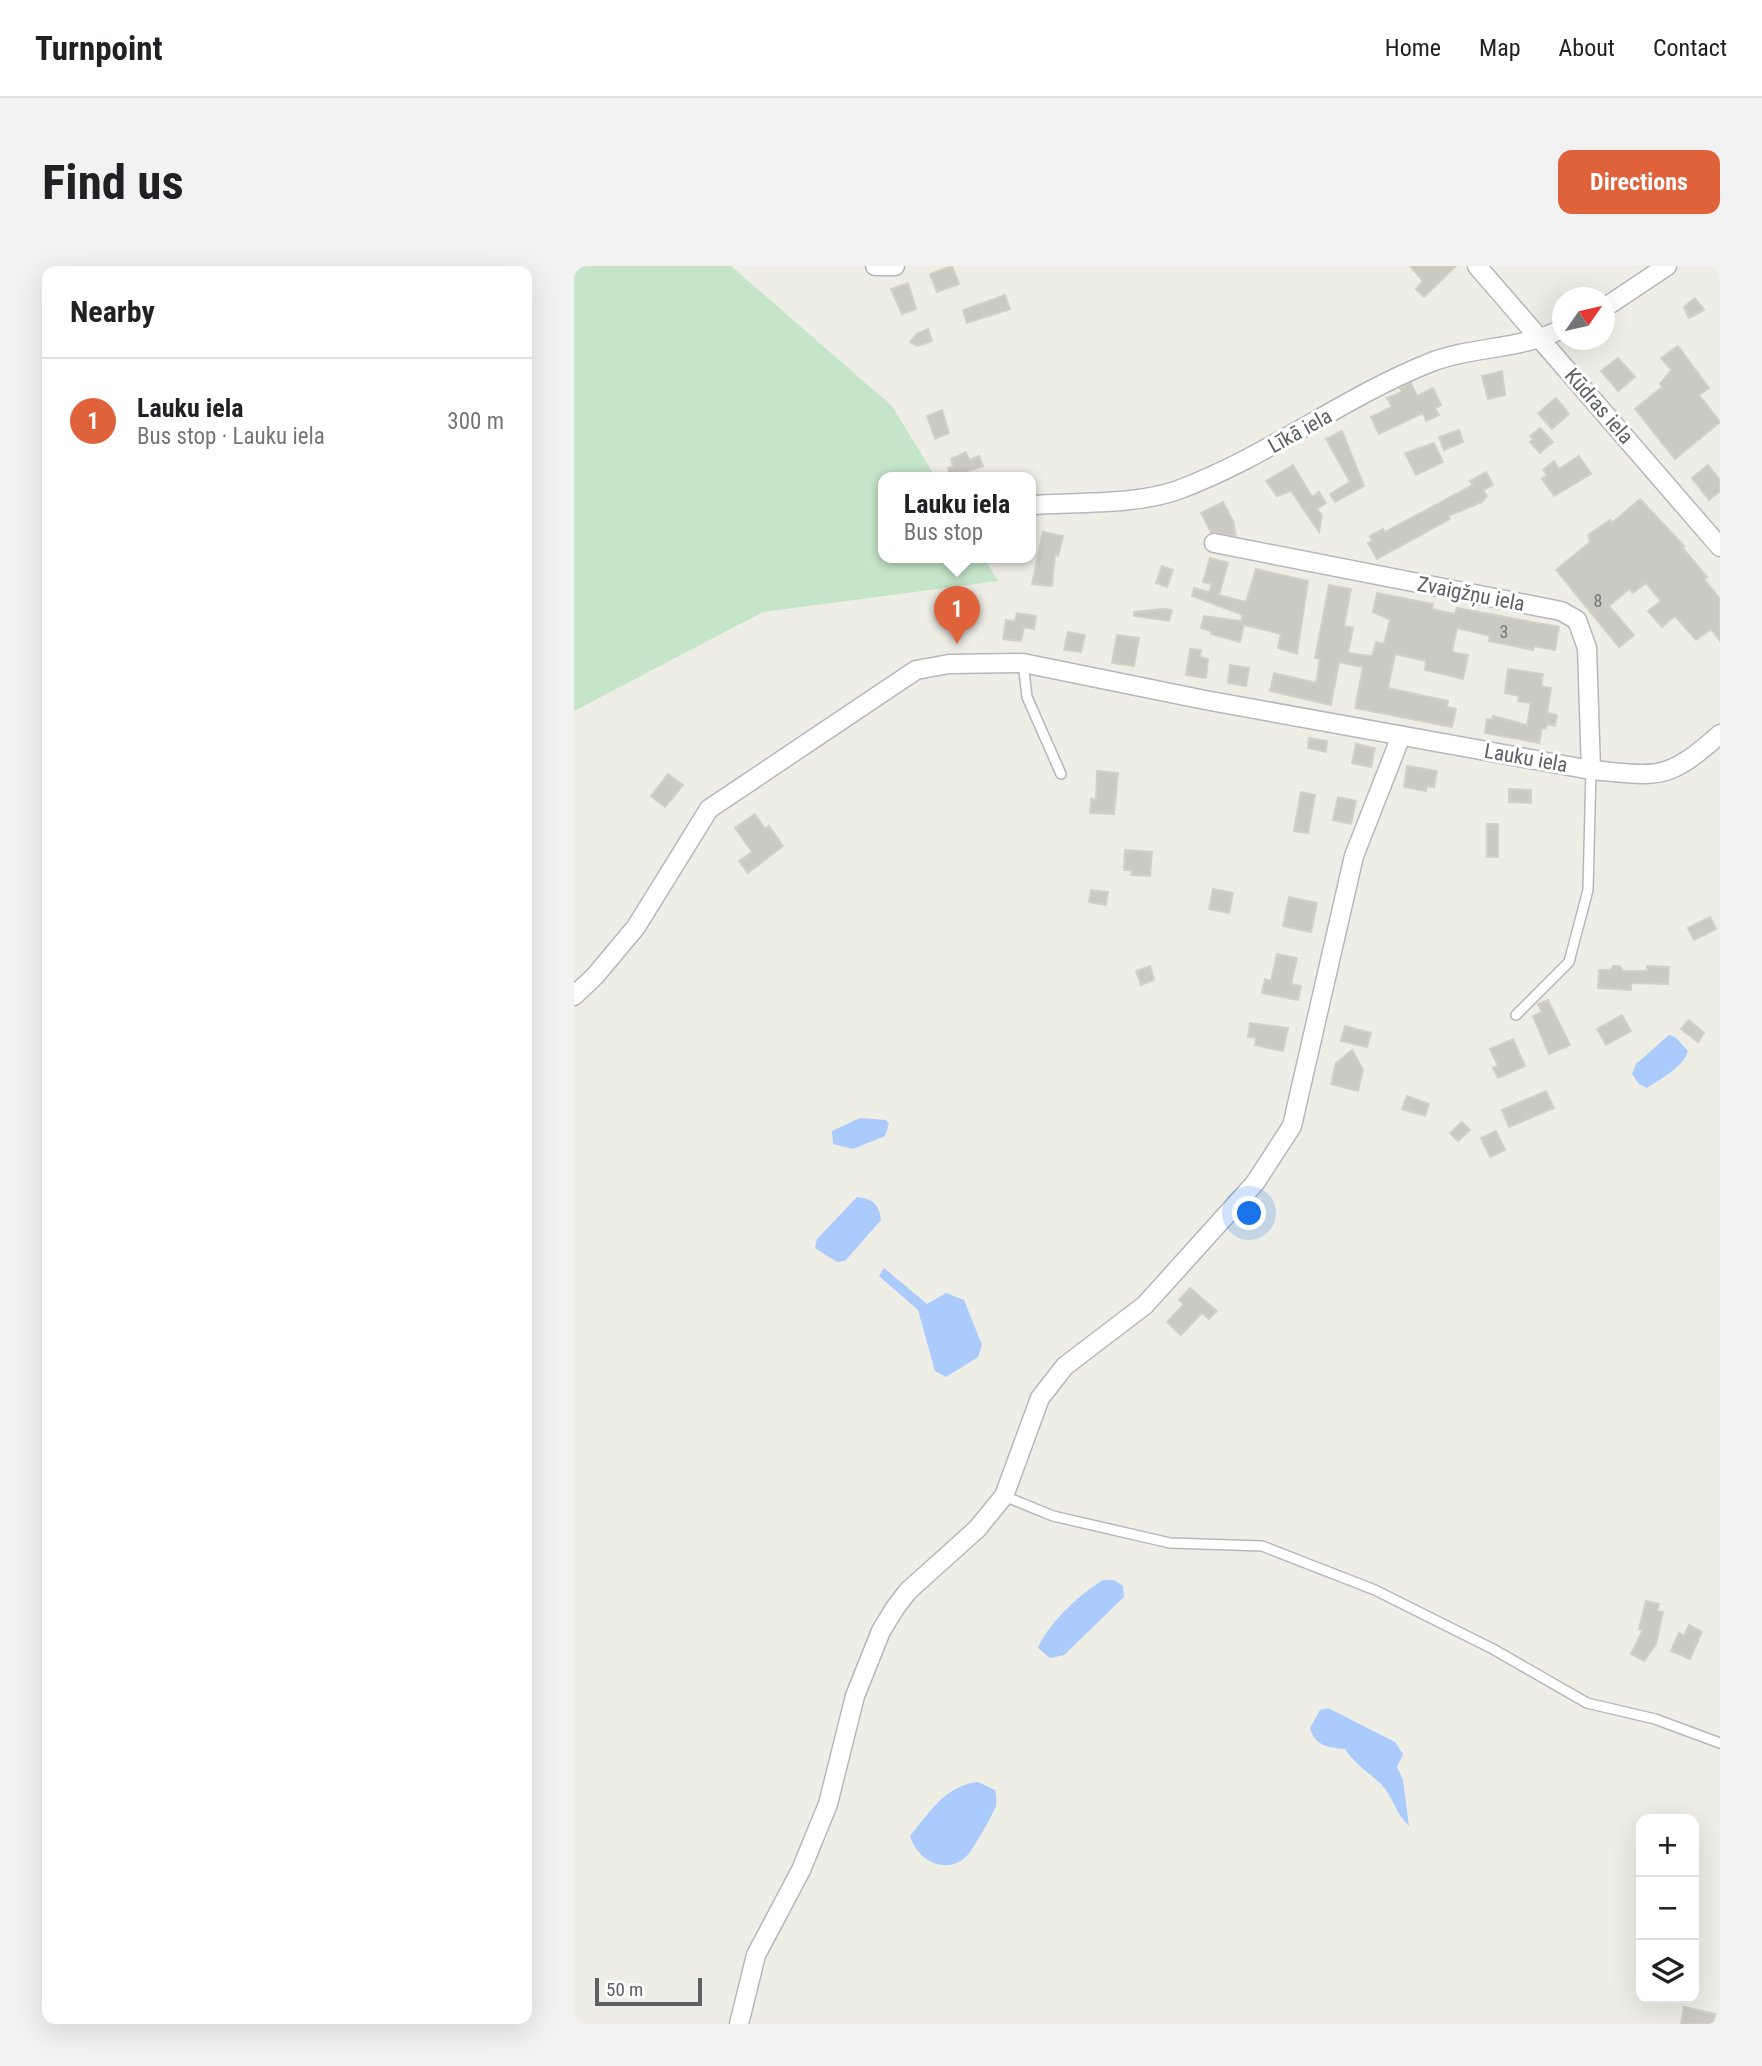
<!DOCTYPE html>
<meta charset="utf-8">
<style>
body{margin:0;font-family:"Roboto Condensed",sans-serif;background:#f2f2f2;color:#202124}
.controls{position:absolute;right:21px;bottom:21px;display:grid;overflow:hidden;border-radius:14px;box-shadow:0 7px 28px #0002}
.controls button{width:63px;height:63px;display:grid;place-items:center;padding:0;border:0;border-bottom:2px solid #e0e0e0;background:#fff;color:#202124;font:35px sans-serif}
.compass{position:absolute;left:978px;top:21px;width:63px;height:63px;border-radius:50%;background:#fff;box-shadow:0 7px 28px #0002;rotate:56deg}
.scale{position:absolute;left:21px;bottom:18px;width:107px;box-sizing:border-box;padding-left:7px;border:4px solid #5d6065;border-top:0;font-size:19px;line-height:24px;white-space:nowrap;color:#5d6065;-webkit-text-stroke:5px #fff;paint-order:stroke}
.you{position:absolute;left:676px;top:948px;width:24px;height:24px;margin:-18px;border:5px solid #fff;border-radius:50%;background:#1a73e8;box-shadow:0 0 0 10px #1a73e833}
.badge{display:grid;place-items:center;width:46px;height:46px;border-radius:50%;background:#e0623b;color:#fff;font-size:23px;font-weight:700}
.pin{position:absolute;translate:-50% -58px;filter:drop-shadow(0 2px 4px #0008)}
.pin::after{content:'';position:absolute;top:37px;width:24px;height:21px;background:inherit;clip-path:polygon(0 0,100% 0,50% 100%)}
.popup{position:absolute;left:304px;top:206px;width:158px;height:91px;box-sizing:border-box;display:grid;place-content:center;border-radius:14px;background:#fff;filter:drop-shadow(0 2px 5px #0005);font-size:23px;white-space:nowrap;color:#757577}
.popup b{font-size:26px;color:#202124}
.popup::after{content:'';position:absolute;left:50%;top:100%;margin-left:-14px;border:14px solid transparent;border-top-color:#fff}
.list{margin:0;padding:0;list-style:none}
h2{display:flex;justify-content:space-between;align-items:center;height:91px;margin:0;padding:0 28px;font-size:30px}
h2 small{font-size:23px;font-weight:400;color:#757577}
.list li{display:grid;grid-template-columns:46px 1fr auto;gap:21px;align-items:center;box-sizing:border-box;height:126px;padding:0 28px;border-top:2px solid #e0e0e0}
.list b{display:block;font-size:26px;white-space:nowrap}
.list p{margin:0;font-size:23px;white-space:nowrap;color:#757577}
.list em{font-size:23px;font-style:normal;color:#757577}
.icon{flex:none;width:38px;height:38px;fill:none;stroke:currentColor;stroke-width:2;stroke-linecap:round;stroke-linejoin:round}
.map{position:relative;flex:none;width:1146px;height:1758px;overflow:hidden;border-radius:14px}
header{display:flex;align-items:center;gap:42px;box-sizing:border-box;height:98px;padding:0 35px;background:#fff;border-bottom:2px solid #e0e0e0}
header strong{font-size:33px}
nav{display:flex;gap:38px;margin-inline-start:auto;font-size:24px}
.intro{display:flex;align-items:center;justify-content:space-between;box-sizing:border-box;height:168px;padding:0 42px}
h1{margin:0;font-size:49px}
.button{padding:18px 32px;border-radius:14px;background:#e0623b;color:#fff;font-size:24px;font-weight:700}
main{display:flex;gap:42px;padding:0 42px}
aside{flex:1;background:#fff;border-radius:14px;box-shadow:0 7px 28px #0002}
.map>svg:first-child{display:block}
</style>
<header>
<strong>Turnpoint</strong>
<nav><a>Home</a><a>Map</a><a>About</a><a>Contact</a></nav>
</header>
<div class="intro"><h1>Find us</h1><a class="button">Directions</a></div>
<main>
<aside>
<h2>Nearby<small></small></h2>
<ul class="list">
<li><span class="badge">1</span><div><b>Lauku iela</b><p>Bus stop · Lauku iela</p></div><em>300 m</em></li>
</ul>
</aside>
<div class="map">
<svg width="1146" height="1758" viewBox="0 0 1146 1758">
<rect width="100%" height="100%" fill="#efeee6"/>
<!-- green -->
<polygon fill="#c4e5c9" points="0,0 157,0 318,140 362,212 310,212 310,292 410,292 424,315 189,346 0,445"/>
<!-- water -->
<g fill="#aacbfb">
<path d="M1095,769l6,2 13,14c-5,16 -26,27 -41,37l-8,-4 -7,-10 4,-10z"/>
<polygon points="286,852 312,854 315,858 311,870 279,883 259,878 258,865"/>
<path d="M283,931c16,2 22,7 24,23l-36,41 -8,1 -22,-14 2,-9z"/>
<polygon points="310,1002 353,1038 372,1027 390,1034 408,1079 404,1091 372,1111 361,1105 344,1044 305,1010"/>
<path d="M529,1314h11l9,6 1,11 -60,58 -14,3 -12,-10c10,-25 42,-54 65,-68z"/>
<path d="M754,1442l67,34 8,12 -6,13 6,13 6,46c-13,-12 -16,-29 -28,-42 -13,-12 -26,-20 -36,-35 -16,-1 -30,-3 -35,-21l10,-18z"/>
<path d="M404,1516l17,8c1,5 2,11 1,16 -4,10 -24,46 -31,52 -22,17 -48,1 -55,-22 19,-23 36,-51 68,-54z"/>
</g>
<!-- building -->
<g fill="#cac9c2" stroke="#d3d1c4" stroke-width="2">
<polygon points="378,0 385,18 363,26 356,8"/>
<polygon points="836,0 882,0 850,31 842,23 849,15"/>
<polygon points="334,17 342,43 328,48 317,23"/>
<polygon points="431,29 436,43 393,57 389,44"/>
<polygon points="1121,32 1130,44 1115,52 1110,41"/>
<polygon points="354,63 358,75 344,80 336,76 344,67"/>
<polygon points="1104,80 1135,122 1125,129 1146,156 1101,193 1061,143 1088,121 1086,118 1097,104 1087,92"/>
<polygon points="1044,92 1061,111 1044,125 1027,105"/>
<polygon points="928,105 931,129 914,133 908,110"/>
<polygon points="837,117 843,130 859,122 867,139 861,142 865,149 852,155 849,147 805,168 797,151 818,141 813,132 828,126 826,122"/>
<polygon points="982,132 995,148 978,163 964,147"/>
<polygon points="368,144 375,167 361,173 353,150"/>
<polygon points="966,162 979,176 966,187 956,176 959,173 956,170"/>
<polygon points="885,164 889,176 870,184 865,171"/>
<polygon points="768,165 790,220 761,236 756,228 776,216 752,173"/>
<polygon points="860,177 869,196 842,209 831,187"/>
<polygon points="392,186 395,194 405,190 409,200 377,211 374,202 379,200 377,193"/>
<polygon points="1005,190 1017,208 980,230 968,213 973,209 969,204 980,195 985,203"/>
<polygon points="719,199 738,231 745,226 752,237 743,243 748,250 745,266 717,225 703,230 692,215"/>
<polygon points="1134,199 1146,214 1146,225 1135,234 1118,212"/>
<polygon points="912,206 919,219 909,224 913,230 908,236 874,250 876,253 803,293 794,277 798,275 796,270 809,263 811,266 899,219 896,215"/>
<polygon points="1066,233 1110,280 1108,281 1133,311 1130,313 1146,333 1146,375 1137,363 1122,374 1101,350 1088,361 1074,345 1087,335 1072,317 1059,327 1055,323 1035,340 1060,369 1045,381 982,304 1016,276 1014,269 1036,254 1038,257"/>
<polygon points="649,236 659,255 662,270 637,266 627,247"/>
<polygon points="469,266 489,270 484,290 481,289 478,320 458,318"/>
<polygon points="636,292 654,297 645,329 672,336 682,303 734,315 723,388 704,382 707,368 670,359 666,376 637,368 637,365 627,362 630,350 667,355 669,349 618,330 620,322 635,326 638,318 629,316"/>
<polygon points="588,300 599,304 593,321 582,317"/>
<polygon points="755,319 777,323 770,360 779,362 774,387 798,390 802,376 810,378 816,354 799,346 803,327 859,338 858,343 881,348 883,342 985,361 981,384 960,380 959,384 915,375 916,370 883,362 878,386 894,389 889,413 851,404 852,395 821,388 814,422 874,435 873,441 882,443 878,461 781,442 789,401 765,396 757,439 696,425 700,407 742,417 746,393 741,392"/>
<polygon points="588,343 598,344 595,355 560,350 560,346"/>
<polygon points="443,347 462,350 460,363 450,361 447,375 429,373 432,354 441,355"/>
<polygon points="494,366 511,369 507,386 490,384"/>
<polygon points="543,369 565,372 560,400 538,397"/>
<polygon points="616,383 627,384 626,391 634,393 632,412 612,409"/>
<polygon points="656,399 675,402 672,420 654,417"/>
<polygon points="934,403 969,408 967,420 977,422 973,447 983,449 981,460 973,458 972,463 968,462 965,477 911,467 913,453 918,454 919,450 953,459 957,437 944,435 945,430 931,427"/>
<polygon points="735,472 753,475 752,486 734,482"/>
<polygon points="782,478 801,482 797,501 778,497"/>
<polygon points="833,500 863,505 860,521 853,520 852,525 830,521"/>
<polygon points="523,505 544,507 540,548 516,547 517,533 522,534"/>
<polygon points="94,508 109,519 91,541 77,530"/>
<polygon points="935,523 957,524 957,537 935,536"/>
<polygon points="727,526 741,529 734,567 720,565"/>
<polygon points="764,531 782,535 777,558 759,554"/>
<polygon points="181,548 191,563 195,560 209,580 174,607 165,595 178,586 161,562"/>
<rect x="913" y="558" width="11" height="33"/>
<polygon points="551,584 578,586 576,610 557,609 558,604 550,604"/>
<polygon points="639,623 659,627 655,647 635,643"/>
<polygon points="517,624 534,626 532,639 515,636"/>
<polygon points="715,631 743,637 737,666 709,660"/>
<polygon points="1136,651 1142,663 1120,674 1114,662"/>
<polygon points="703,688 723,692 717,718 727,720 724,734 688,727 691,713 697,715"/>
<polygon points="576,700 580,714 567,719 562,705"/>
<polygon points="1039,700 1046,700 1049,705 1073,705 1073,700 1095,701 1094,718 1057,717 1057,724 1024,722 1025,704 1037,704"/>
<polygon points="974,734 996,779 975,788 959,750 968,746 964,738"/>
<polygon points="1048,749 1057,765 1032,779 1023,763"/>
<polygon points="1115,754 1130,767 1124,776 1107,763"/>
<polygon points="676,757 714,762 709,785 681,779 682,772 674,771"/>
<polygon points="771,760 797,767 793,781 767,775"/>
<polygon points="939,773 951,800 924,812 919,802 924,800 916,783"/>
<polygon points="778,784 789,804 784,825 757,818 762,797"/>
<polygon points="972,825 980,842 935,861 928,844"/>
<polygon points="833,830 855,838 851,850 828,843"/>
<polygon points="888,856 896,864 884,875 876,867"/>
<polygon points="922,865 931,884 916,891 907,872"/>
<polygon points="616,1022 643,1045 635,1053 628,1047 607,1069 593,1056 610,1038 605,1034"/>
<polygon points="1072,1335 1085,1338 1083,1345 1089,1346 1082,1378 1070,1395 1057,1388 1069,1364 1065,1363"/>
<polygon points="1115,1359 1128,1366 1116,1393 1097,1385 1105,1367 1110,1370"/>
<polygon points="1110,1741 1141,1748 1139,1758 1107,1758"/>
</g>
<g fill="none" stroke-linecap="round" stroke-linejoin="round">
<!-- service casing -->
<g stroke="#b6b7bc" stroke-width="12">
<g id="service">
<polyline points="449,397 453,431 487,508"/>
<polyline points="942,749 995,696 1014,624 1017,504"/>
<polyline points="430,1230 479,1250 596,1277 688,1280 801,1324 919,1383 1013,1437 1081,1453 1146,1477"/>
</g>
</g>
<!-- minor casing -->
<g stroke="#b6b7bc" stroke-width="21">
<g id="minor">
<polyline points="301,0 321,0"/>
<polyline points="903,0 1146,281"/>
<polyline points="1030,42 1093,0"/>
<path d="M457,239c44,-3 106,0 147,-15 89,-33 164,-92 251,-127 43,-17 92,-13 133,-34"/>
<polyline points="640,277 987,345 1003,354 1013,382 1017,504"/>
<path d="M0,730l21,-20 41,-49 73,-118 207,-139 33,-6 74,-1 182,37 386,70c68,6 75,12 129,-36"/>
<polyline points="165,1758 182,1689 227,1604 254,1538 281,1430 307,1365 321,1342 334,1325 403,1263 430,1230 466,1132 491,1100 571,1039 681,917 718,860 780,590 827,470"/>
</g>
</g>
<!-- service -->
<use href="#service" stroke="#fff" stroke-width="9"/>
<!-- minor -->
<use href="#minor" stroke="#fff" stroke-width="18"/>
</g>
<g text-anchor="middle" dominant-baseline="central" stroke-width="6" stroke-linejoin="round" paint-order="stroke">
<!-- number labels -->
<g font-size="18" fill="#787a7c">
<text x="1024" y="334">8</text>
<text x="930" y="365">3</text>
</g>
<!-- street labels -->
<g font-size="21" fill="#5d6065" stroke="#fff">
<text transform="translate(1025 140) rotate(49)">Kūdras iela</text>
<text transform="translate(726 165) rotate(-29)">Līkā iela</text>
<text transform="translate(897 328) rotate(11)">Zvaigžņu iela</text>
<text transform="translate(952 492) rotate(10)">Lauku iela</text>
</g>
</g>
</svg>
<div class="controls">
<button>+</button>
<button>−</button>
<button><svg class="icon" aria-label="layers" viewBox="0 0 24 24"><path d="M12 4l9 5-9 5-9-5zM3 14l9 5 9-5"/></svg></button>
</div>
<svg class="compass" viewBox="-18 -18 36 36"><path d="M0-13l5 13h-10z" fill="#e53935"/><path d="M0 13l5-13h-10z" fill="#757577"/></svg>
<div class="scale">50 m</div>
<div class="you"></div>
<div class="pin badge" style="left:383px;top:378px">1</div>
<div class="popup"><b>Lauku iela</b>Bus stop</div>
</div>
</main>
